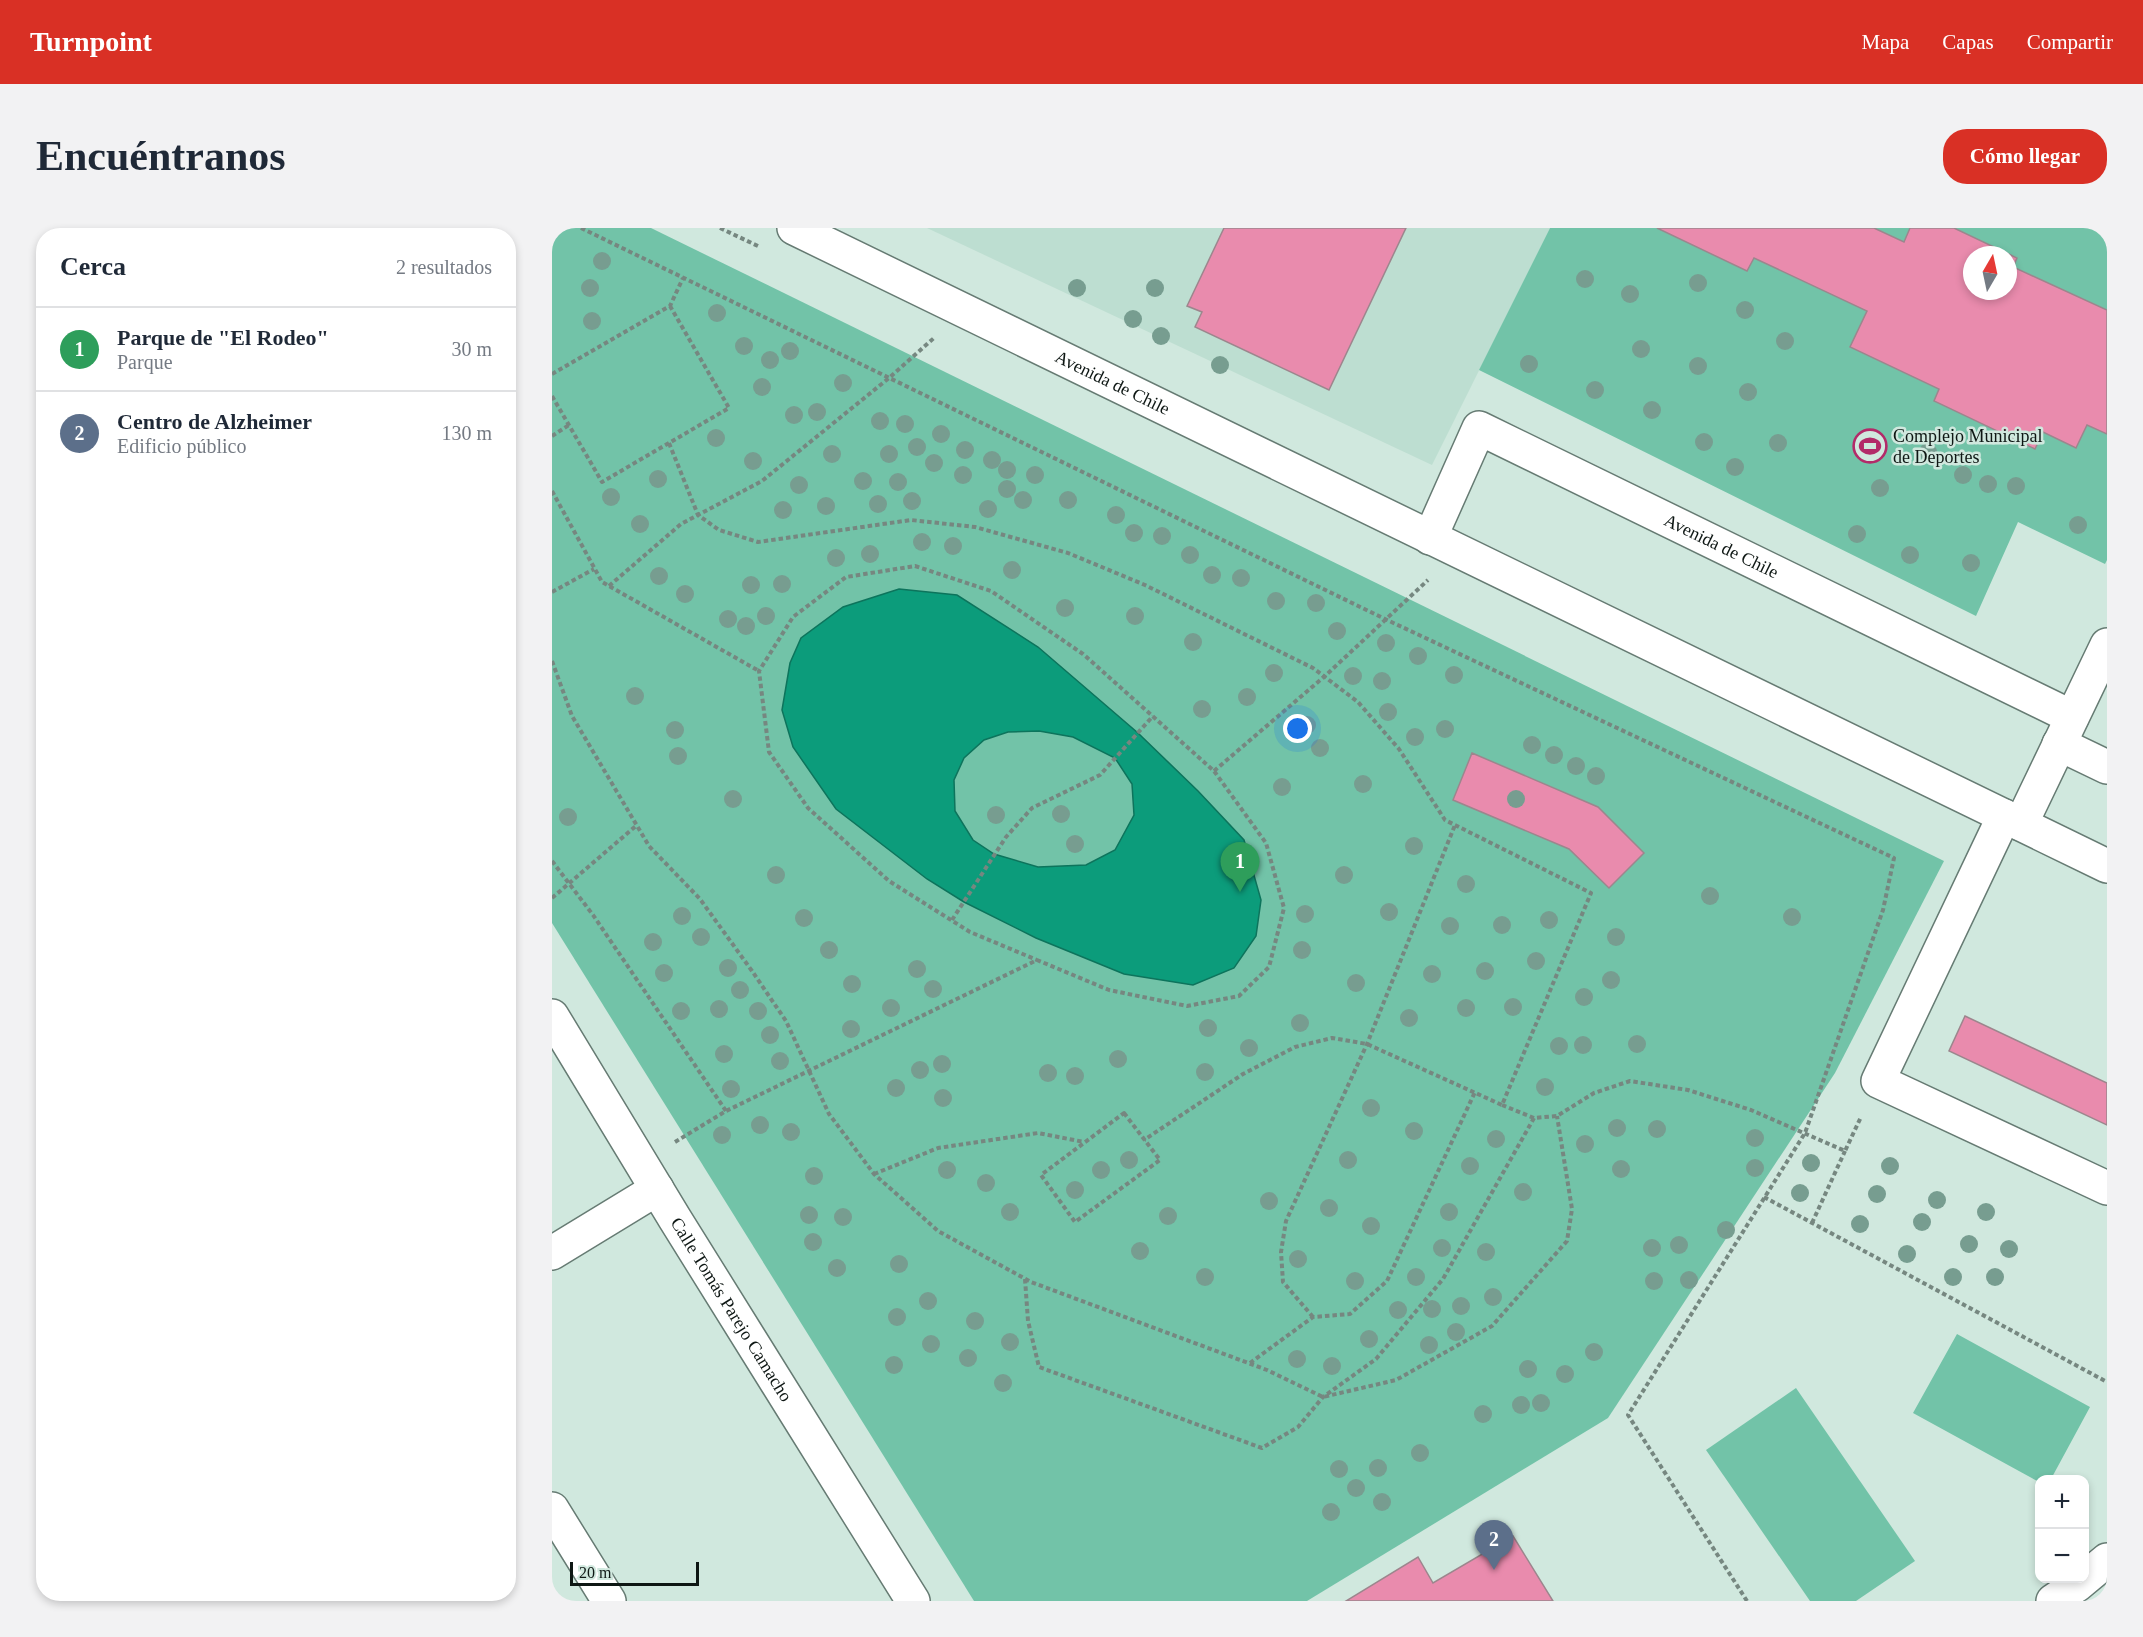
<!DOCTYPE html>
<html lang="es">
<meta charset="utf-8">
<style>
body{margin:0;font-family:Georgia,serif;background:#f2f2f3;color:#1f2937}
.controls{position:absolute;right:18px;bottom:18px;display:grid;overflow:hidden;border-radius:12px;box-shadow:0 3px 9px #0003}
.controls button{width:54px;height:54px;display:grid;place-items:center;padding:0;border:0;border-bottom:2px solid #e0e1e3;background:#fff;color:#1f2937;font:30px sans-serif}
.compass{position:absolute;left:1411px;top:18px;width:54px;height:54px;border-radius:50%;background:#fff;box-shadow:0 3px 9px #0003;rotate:9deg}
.scale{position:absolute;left:18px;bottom:15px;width:129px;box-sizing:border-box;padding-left:6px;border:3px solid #0e1714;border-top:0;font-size:16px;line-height:21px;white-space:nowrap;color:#0e1714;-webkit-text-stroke:4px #d0e8de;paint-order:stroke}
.you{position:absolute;left:746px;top:501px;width:21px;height:21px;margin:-15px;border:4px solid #fff;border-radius:50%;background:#1a73e8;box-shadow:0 0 0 9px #1a73e833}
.badge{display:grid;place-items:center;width:39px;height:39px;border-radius:50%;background:#d93025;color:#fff;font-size:20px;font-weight:700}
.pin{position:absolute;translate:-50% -50px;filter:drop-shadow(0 2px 3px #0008)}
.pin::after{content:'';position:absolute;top:32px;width:21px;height:18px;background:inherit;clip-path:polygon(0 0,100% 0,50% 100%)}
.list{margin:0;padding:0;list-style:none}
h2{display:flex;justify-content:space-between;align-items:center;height:78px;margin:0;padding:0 24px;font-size:26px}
h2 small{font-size:20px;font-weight:400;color:#747a83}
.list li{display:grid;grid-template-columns:39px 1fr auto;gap:18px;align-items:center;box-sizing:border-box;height:84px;padding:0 24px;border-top:2px solid #e0e1e3}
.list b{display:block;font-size:22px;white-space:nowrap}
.list p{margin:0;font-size:20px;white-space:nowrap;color:#747a83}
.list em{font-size:20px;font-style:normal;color:#747a83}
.map{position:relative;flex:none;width:1555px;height:1373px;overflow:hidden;border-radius:24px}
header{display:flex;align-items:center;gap:36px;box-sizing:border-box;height:84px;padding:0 30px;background:#d93025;color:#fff}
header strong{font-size:28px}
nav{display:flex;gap:33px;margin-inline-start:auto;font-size:21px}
.intro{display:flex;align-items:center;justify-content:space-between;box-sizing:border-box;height:144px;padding:0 36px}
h1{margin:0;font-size:42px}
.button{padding:15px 27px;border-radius:24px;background:#d93025;color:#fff;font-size:21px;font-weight:700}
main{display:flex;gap:36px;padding:0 36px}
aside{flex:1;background:#fff;border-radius:24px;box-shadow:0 3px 9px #0003}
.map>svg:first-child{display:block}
</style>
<header>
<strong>Turnpoint</strong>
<nav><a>Mapa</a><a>Capas</a><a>Compartir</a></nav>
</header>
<div class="intro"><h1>Encuéntranos</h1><a class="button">Cómo llegar</a></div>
<main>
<aside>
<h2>Cerca<small>2 resultados</small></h2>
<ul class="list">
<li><span class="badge" style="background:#2e9e5b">1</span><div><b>Parque de &quot;El Rodeo&quot;</b><p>Parque</p></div><em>30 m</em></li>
<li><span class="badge" style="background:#5c6f8a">2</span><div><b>Centro de Alzheimer</b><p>Edificio público</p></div><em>130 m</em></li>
</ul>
</aside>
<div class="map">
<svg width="1555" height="1373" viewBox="0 0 1555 1373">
<rect width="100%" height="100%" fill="#d0e8de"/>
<!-- built -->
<polygon fill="#bdded1" points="375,0 998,0 880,237"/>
<!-- green -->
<g fill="#72c3a8" fill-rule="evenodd">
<polygon points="0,0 99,0 1392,633 1283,845 1056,1190 755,1373 422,1373 0,695"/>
<path d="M998,0h557v332l-2,4 -87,-42 -42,94 -497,-246zM1420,27h36v36h-36z"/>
<polygon points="1405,1106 1538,1179 1499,1251 1488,1252 1487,1254 1361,1185"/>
<polygon points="1244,1160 1363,1333 1304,1373 1258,1373 1154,1222"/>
</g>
<!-- water -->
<path fill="#0c9c7b" stroke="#0d745c" stroke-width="1.5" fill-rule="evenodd" d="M347,361l58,6 81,52 100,86 60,58 46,49 17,60 -5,36 -22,32 -41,17 -69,-11 -88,-36 -72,-36 -37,-23 -91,-70 -43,-62 -11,-37 8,-47 11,-25 42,-31zM487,503l34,6 42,21 17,26 2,31 -19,35 -29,15 -48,2 -44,-13 -21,-14 -18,-29 -1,-31 10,-22 20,-18 24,-8z"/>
<!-- building -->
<g fill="#e98bad" stroke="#9c868d" stroke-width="1.5" fill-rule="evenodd">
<polygon points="672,0 854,0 777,162 643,99 650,84 635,78"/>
<path d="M1105,0h217l30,14 6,-14h44l63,30 -4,9 94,43v124l-20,-9 -11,23 -33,-16 -8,17 -101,-48 5,-12 -89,-42 17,-36 -113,-53 -7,13zM1420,27h36v36h-36z"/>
<polygon points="920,525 1046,579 1092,625 1057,660 1017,621 901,572"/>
<polygon points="1413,788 1555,855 1555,897 1397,823"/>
<polygon points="961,1308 1001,1373 794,1373 866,1329 881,1355"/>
</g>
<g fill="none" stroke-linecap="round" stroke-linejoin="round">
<!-- minor casing -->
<g stroke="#667b73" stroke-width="36">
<g id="minor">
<path id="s1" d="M242,0l1313,638"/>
<path id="s2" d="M878,310l49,-110 593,289"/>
<polyline points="1507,516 1555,539"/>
<polyline points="1452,588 1326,853 1555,960"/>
<polyline points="1469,596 1555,417"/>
<path id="s3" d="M0,788l123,203 238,382"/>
<polyline points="0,1025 105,961"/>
<polyline points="0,1281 57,1373"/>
<polyline points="1501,1373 1525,1357 1555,1332"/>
</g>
</g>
<!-- path -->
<g stroke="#768780" stroke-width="4" stroke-dasharray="4.5 3" stroke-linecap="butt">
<polyline points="29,0 833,391 1342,630 1331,682 1253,905 1076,1187 1195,1373"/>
<polyline points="168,0 208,19"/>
<polyline points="0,146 118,78 131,50"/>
<polyline points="0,168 50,254 177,180 118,78"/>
<polyline points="0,208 17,197"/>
<polyline points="117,215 146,287 167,302 206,314 359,292 423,299 516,325 593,357 761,440 806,474 847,521 893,592 1039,665 950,877 815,816 780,810 743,819 691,846 592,912"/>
<polyline points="0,263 50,354 207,443"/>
<polyline points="57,358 129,296 210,253 337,150 382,110"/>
<polyline points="0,364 42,341"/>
<polyline points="0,433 20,488 97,618 148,671 200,743 234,793 277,886 322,946 386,1003 479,1054 715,1142 771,1169 844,1152 940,1098 1015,1013 1020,981 1005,888"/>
<polyline points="662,543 773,448 876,352"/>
<polyline points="0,633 41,687 174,883"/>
<polyline points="0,670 85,597"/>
<polyline points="400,692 454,609 480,580 548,547 601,488"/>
<polyline points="950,877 982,890 1005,888 1042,865 1078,853 1136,862 1199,882 1293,923 1309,889"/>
<polygon points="572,885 608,932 523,994 489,947"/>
<polyline points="123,914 174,883 485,732 557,762 635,778 687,768 717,739 732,680 714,615 662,543 531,426 439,363 363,338 294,349 241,389 207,443 217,524 256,580 337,653 418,704 485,732"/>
<polyline points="322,946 386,920 486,905 532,914"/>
<polyline points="1212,969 1555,1154"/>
<polyline points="1260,995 1293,923"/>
<polyline points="473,1051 476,1093 487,1139 710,1220 746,1199 771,1169 824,1131 891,1051 982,890"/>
<polyline points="761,1089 731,1054 729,1024 734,993 815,816 903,597"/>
<polyline points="698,1135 761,1089 798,1086 835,1053 923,864"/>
</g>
<!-- minor -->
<use href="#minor" stroke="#fff" stroke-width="33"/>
</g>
<!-- trees -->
<g fill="#779d90">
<circle cx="50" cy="33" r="9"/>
<circle cx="1033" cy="51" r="9"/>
<circle cx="1146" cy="55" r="9"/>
<circle cx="38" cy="60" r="9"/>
<circle cx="525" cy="60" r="9"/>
<circle cx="603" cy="60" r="9"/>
<circle cx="1078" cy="66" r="9"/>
<circle cx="1193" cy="82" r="9"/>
<circle cx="165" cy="85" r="9"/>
<circle cx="581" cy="91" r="9"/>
<circle cx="40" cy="93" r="9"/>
<circle cx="609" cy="108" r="9"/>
<circle cx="1233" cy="113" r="9"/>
<circle cx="192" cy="118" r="9"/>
<circle cx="1089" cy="121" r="9"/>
<circle cx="238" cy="123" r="9"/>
<circle cx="218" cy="132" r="9"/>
<circle cx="977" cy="136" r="9"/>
<circle cx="668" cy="137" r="9"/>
<circle cx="1146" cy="138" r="9"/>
<circle cx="291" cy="155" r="9"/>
<circle cx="210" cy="159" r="9"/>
<circle cx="1043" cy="162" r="9"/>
<circle cx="1196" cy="164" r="9"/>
<circle cx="1100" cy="182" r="9"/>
<circle cx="265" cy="184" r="9"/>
<circle cx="242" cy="187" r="9"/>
<circle cx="328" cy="193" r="9"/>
<circle cx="353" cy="196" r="9"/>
<circle cx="389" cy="206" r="9"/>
<circle cx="164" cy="210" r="9"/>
<circle cx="1152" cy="214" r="9"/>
<circle cx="1226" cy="215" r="9"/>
<circle cx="365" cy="219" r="9"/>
<circle cx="413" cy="222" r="9"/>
<circle cx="1376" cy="224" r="9"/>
<circle cx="280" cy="226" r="9"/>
<circle cx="337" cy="226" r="9"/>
<circle cx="440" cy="232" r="9"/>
<circle cx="201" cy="233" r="9"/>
<circle cx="382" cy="235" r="9"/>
<circle cx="1183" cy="239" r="9"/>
<circle cx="455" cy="242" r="9"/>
<circle cx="411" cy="247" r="9"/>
<circle cx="483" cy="247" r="9"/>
<circle cx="1411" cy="247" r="9"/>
<circle cx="106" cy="251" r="9"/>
<circle cx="311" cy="253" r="9"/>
<circle cx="346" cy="254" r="9"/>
<circle cx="1436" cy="256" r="9"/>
<circle cx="247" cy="257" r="9"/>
<circle cx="1464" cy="258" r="9"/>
<circle cx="1328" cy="260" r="9"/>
<circle cx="455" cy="261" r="9"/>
<circle cx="59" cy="269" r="9"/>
<circle cx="471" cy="272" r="9"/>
<circle cx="516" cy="272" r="9"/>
<circle cx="360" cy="273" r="9"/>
<circle cx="326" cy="276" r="9"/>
<circle cx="274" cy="278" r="9"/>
<circle cx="436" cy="281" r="9"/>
<circle cx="231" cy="282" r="9"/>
<circle cx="564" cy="287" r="9"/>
<circle cx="88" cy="296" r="9"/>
<circle cx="1526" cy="297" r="9"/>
<circle cx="582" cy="305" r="9"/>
<circle cx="1305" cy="306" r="9"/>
<circle cx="610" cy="308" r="9"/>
<circle cx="370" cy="314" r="9"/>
<circle cx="401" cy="318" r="9"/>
<circle cx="318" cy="326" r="9"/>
<circle cx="638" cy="327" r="9"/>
<circle cx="1358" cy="327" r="9"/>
<circle cx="284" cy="330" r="9"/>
<circle cx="1419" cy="335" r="9"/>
<circle cx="460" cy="342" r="9"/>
<circle cx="660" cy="347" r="9"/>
<circle cx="107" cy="348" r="9"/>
<circle cx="689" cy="350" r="9"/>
<circle cx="230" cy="356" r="9"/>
<circle cx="199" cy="357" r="9"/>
<circle cx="133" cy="366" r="9"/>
<circle cx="724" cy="373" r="9"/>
<circle cx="764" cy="375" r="9"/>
<circle cx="513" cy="380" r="9"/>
<circle cx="214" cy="388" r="9"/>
<circle cx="583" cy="388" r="9"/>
<circle cx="176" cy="391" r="9"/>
<circle cx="194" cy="398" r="9"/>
<circle cx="785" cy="403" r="9"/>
<circle cx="641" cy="414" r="9"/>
<circle cx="834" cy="415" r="9"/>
<circle cx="866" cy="428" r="9"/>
<circle cx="722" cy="445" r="9"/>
<circle cx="902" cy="447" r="9"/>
<circle cx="801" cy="448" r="9"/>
<circle cx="830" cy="453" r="9"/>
<circle cx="83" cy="468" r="9"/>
<circle cx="695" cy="469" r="9"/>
<circle cx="650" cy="481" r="9"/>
<circle cx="836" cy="484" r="9"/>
<circle cx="755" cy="497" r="9"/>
<circle cx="893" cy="501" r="9"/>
<circle cx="123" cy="502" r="9"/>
<circle cx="863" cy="509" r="9"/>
<circle cx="980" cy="517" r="9"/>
<circle cx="768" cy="520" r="9"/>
<circle cx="1002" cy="527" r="9"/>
<circle cx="126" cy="528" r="9"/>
<circle cx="1024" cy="538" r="9"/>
<circle cx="1044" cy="548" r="9"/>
<circle cx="811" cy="556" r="9"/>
<circle cx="730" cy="559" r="9"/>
<circle cx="181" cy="571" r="9"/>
<circle cx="964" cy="571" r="9"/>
<circle cx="509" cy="586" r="9"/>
<circle cx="444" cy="587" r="9"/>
<circle cx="16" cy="589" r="9"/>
<circle cx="523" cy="616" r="9"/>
<circle cx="862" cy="618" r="9"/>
<circle cx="224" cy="647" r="9"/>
<circle cx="792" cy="647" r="9"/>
<circle cx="914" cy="656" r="9"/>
<circle cx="1158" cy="668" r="9"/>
<circle cx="837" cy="684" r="9"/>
<circle cx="753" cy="686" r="9"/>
<circle cx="130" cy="688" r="9"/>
<circle cx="1240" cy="689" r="9"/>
<circle cx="252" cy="690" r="9"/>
<circle cx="997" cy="692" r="9"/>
<circle cx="950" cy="697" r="9"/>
<circle cx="898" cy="698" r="9"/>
<circle cx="149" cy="709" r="9"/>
<circle cx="1064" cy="709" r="9"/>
<circle cx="101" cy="714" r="9"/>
<circle cx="277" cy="722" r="9"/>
<circle cx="750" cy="722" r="9"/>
<circle cx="984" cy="733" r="9"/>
<circle cx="176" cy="740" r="9"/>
<circle cx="365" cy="741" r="9"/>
<circle cx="933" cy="743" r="9"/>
<circle cx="112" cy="745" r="9"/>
<circle cx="880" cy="746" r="9"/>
<circle cx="1059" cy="752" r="9"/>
<circle cx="804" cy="755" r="9"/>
<circle cx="300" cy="756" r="9"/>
<circle cx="381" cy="761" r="9"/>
<circle cx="188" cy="762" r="9"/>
<circle cx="1032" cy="769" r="9"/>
<circle cx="961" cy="779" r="9"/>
<circle cx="339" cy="780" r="9"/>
<circle cx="914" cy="780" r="9"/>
<circle cx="167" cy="781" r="9"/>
<circle cx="129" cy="783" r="9"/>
<circle cx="206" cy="783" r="9"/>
<circle cx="857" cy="790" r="9"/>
<circle cx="748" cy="795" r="9"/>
<circle cx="656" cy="800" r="9"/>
<circle cx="299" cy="801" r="9"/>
<circle cx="218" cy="807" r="9"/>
<circle cx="1085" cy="816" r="9"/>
<circle cx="1031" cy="817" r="9"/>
<circle cx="1007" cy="818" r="9"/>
<circle cx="697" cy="820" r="9"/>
<circle cx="172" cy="826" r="9"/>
<circle cx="566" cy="831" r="9"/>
<circle cx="228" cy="833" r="9"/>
<circle cx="390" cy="836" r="9"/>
<circle cx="368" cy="842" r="9"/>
<circle cx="653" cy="844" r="9"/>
<circle cx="496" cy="845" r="9"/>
<circle cx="523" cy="848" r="9"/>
<circle cx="993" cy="859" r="9"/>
<circle cx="344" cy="860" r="9"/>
<circle cx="179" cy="861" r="9"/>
<circle cx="391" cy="870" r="9"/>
<circle cx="819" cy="880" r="9"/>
<circle cx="208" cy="897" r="9"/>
<circle cx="1065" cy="900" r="9"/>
<circle cx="1105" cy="901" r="9"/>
<circle cx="862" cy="903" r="9"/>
<circle cx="239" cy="904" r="9"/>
<circle cx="170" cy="907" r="9"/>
<circle cx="1203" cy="910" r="9"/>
<circle cx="944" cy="911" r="9"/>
<circle cx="1033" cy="916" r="9"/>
<circle cx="577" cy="932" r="9"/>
<circle cx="796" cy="932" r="9"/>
<circle cx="1259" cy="935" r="9"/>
<circle cx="918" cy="938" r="9"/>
<circle cx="1338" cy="938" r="9"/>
<circle cx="1203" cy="940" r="9"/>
<circle cx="1069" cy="941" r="9"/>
<circle cx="395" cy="942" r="9"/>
<circle cx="549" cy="942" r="9"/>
<circle cx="262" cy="948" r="9"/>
<circle cx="434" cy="955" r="9"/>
<circle cx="523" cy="962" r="9"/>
<circle cx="971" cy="964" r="9"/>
<circle cx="1248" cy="965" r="9"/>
<circle cx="1325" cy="966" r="9"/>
<circle cx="1385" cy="972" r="9"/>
<circle cx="717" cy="973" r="9"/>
<circle cx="777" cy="980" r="9"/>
<circle cx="458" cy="984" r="9"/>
<circle cx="897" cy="984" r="9"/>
<circle cx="1434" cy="984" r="9"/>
<circle cx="257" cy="987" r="9"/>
<circle cx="616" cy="988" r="9"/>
<circle cx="291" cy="989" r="9"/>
<circle cx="1370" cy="994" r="9"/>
<circle cx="1308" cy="996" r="9"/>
<circle cx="819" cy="998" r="9"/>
<circle cx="1174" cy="1002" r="9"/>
<circle cx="261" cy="1014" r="9"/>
<circle cx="1417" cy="1016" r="9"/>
<circle cx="1127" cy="1017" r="9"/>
<circle cx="890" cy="1020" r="9"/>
<circle cx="1100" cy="1020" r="9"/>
<circle cx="1457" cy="1021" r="9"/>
<circle cx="588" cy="1023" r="9"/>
<circle cx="934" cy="1024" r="9"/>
<circle cx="1355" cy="1026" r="9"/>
<circle cx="746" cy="1031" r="9"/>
<circle cx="347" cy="1036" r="9"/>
<circle cx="285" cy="1040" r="9"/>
<circle cx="653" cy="1049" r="9"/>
<circle cx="864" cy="1049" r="9"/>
<circle cx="1401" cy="1049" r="9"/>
<circle cx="1443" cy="1049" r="9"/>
<circle cx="1137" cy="1052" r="9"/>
<circle cx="803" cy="1053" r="9"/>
<circle cx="1102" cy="1053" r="9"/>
<circle cx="941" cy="1069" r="9"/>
<circle cx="376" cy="1073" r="9"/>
<circle cx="909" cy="1078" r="9"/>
<circle cx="880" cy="1081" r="9"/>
<circle cx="846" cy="1082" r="9"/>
<circle cx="345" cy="1089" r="9"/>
<circle cx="423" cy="1093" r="9"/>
<circle cx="904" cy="1104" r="9"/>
<circle cx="817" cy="1111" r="9"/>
<circle cx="458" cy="1114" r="9"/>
<circle cx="379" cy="1116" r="9"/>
<circle cx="877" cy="1117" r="9"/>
<circle cx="1042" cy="1124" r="9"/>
<circle cx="416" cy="1130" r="9"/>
<circle cx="745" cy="1131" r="9"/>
<circle cx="342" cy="1137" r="9"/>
<circle cx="780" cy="1138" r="9"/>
<circle cx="976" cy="1141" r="9"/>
<circle cx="1013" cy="1146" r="9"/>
<circle cx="451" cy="1155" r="9"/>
<circle cx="989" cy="1175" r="9"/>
<circle cx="969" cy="1177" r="9"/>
<circle cx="931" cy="1186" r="9"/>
<circle cx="868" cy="1225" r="9"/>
<circle cx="826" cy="1240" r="9"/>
<circle cx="787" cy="1241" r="9"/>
<circle cx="804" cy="1260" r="9"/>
<circle cx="830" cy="1274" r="9"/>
<circle cx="779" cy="1284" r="9"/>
</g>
<!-- icons -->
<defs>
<g id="stadium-ring" transform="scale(1.725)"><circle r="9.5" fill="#d0e8de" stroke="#b32a69" stroke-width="1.5"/><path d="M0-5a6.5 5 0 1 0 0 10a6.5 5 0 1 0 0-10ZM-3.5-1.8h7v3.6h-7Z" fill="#b32a69"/></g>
</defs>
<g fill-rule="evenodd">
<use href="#stadium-ring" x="1318" y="218"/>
</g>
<g text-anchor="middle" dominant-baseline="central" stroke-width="5" stroke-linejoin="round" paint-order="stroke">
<!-- street labels -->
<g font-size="18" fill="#0e1714" stroke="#d0e8de">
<text stroke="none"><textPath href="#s1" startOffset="354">Avenida de Chile</textPath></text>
<text stroke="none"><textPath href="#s2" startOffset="390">Avenida de Chile</textPath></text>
<text stroke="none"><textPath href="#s3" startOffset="344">Calle Tomás Parejo Camacho</textPath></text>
</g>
<!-- poi labels -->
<g font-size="18" fill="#0e1714" stroke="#d0e8de" text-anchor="start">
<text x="1341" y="208">Complejo Municipal<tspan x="1341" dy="21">de Deportes</tspan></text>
</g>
</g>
</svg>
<div class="controls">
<button>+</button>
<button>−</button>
</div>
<svg class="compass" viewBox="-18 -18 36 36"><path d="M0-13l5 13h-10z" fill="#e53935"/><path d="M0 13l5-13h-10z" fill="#747a83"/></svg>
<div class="scale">20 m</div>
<div class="you"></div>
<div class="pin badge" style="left:688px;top:664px;background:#2e9e5b">1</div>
<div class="pin badge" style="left:942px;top:1342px;background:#5c6f8a">2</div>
</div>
</main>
